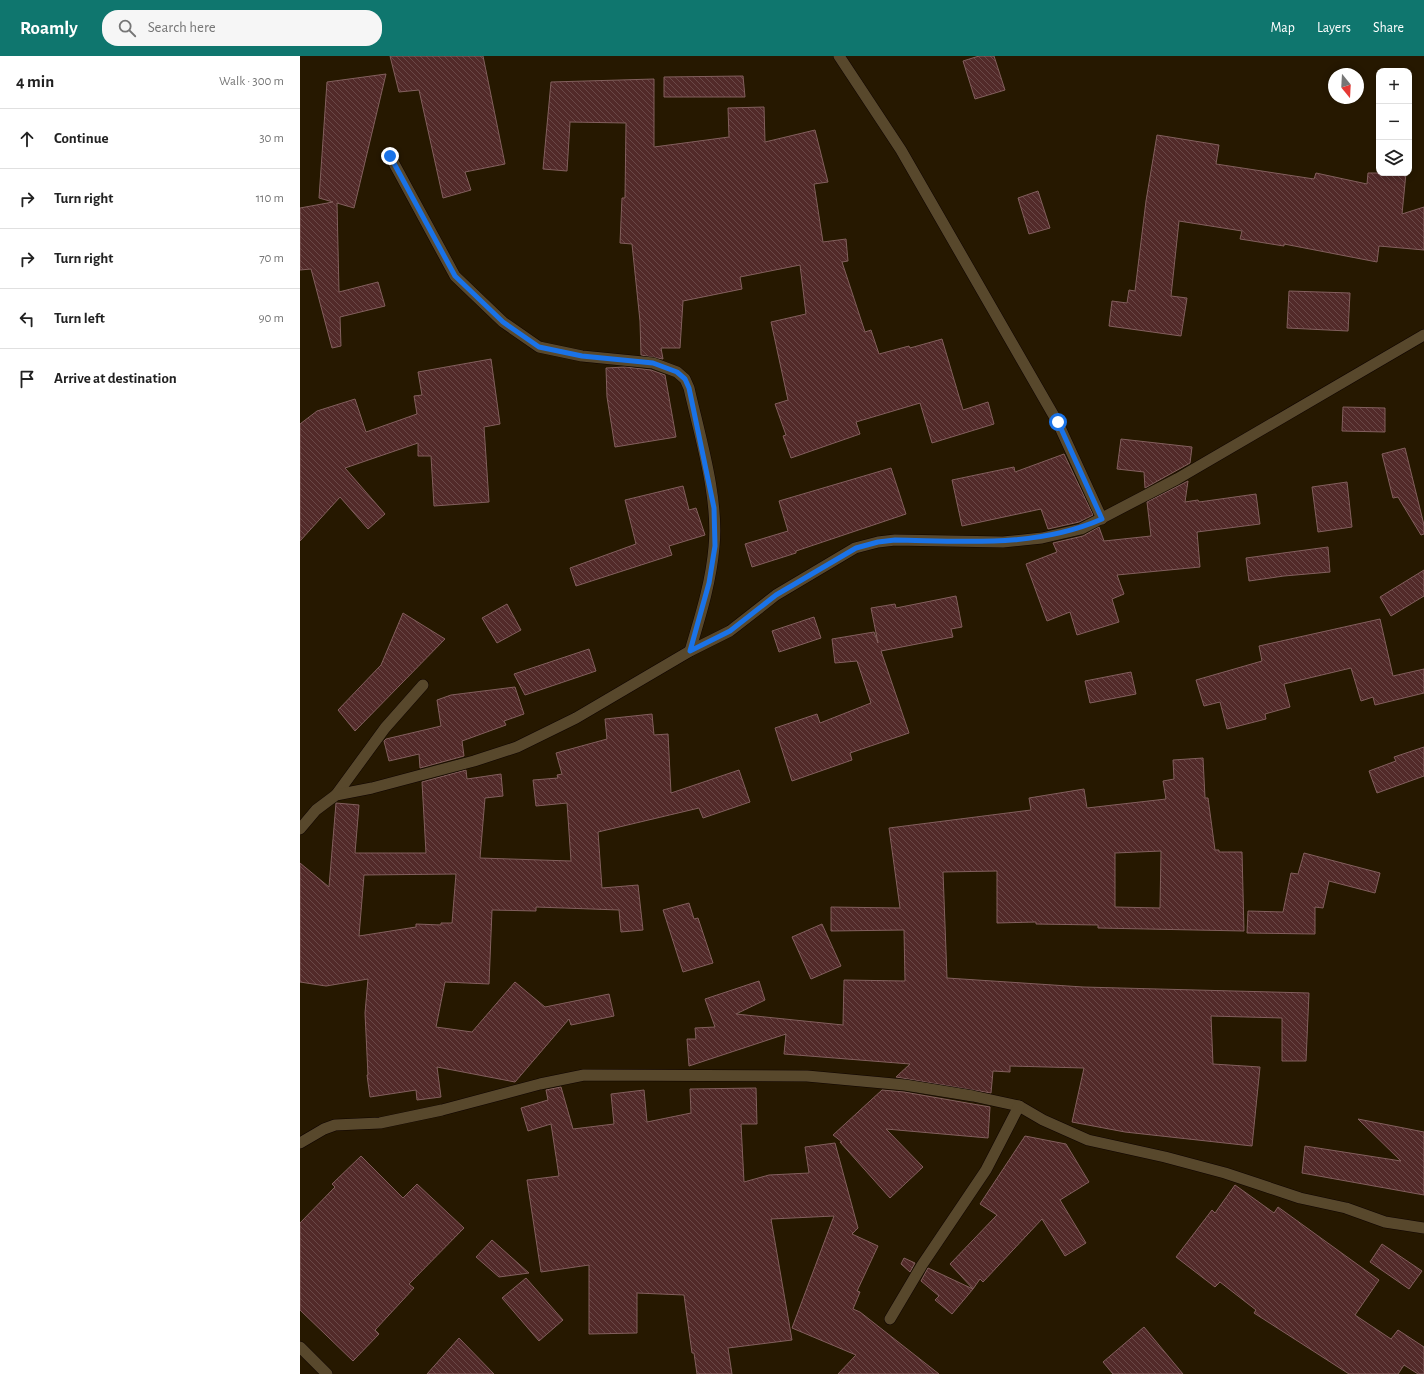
<!DOCTYPE html>
<meta charset="utf-8">
<style>
body{margin:0;font-family:"Alegreya Sans",sans-serif;background:#f6f6f6;color:#222}
.controls{position:absolute;right:12px;top:12px;display:grid;overflow:hidden;border-radius:8px;box-shadow:0 2px 6px #0003}
.controls button{width:36px;height:36px;display:grid;place-items:center;padding:0;border:0;border-bottom:1px solid #e0e0e0;background:#fff;color:#222;font:20px sans-serif}
.compass{position:absolute;left:1028px;top:12px;width:36px;height:36px;border-radius:50%;background:#fff;box-shadow:0 2px 6px #0003;rotate:162deg}
.stop{position:absolute;width:12px;height:12px;margin:-9px;border:3px solid #1a73e8;border-radius:50%;background:#fff}
.stop.end{background:#1a73e8;border-color:#fff;box-shadow:0 1px 4px #0008}
.list{margin:0;padding:0;list-style:none}
h2{display:flex;justify-content:space-between;align-items:center;height:52px;margin:0;padding:0 16px;font-size:17px}
h2 small{font-size:13px;font-weight:400;color:#767676}
.list li{display:grid;grid-template-columns:26px 1fr auto;gap:12px;align-items:center;box-sizing:border-box;height:60px;padding:0 16px;border-top:1px solid #e0e0e0}
.list b{display:block;font-size:15px;white-space:nowrap}
.list em{font-size:13px;font-style:normal;color:#767676}
.icon{flex:none;width:22px;height:22px;fill:none;stroke:currentColor;stroke-width:2;stroke-linecap:round;stroke-linejoin:round}
.map{position:relative;flex:none;width:1124px;height:1318px;overflow:hidden}
header{display:flex;align-items:center;gap:24px;box-sizing:border-box;height:56px;padding:0 20px;background:#0f766e;color:#fff}
header strong{font-size:19px}
nav{display:flex;gap:22px;margin-inline-start:auto;font-size:14px}
.search{width:280px;height:36px;background:#f6f6f6;display:flex;align-items:center;gap:10px;box-sizing:border-box;padding:0 14px;border-radius:16px;color:#767676;font-size:15px}
main{display:flex}
aside{flex:1;background:#fff}
.map>svg:first-child{display:block}
</style>
<header>
<strong>Roamly</strong>
<div class="search"><svg class="icon" aria-label="search" viewBox="0 0 24 24"><circle cx="10" cy="10" r="6"/><path d="M15 15l6 6"/></svg>Search here</div>
<nav><a>Map</a><a>Layers</a><a>Share</a></nav>
</header>
<main>
<aside>
<h2>4 min<small>Walk · 300 m</small></h2>
<ul class="list">
<li><svg class="icon" aria-label="ahead" viewBox="0 0 24 24"><path d="M12 20V5M6 11l6-6 6 6"/></svg><div><b>Continue</b></div><em>30 m</em></li>
<li><svg class="icon" aria-label="right" viewBox="0 0 24 24"><path d="M7 20v-9h11M14 6l5 5-5 5"/></svg><div><b>Turn right</b></div><em>110 m</em></li>
<li><svg class="icon" aria-label="right" viewBox="0 0 24 24"><path d="M7 20v-9h11M14 6l5 5-5 5"/></svg><div><b>Turn right</b></div><em>70 m</em></li>
<li><svg class="icon" aria-label="left" viewBox="0 0 24 24"><path d="M17 20v-9H6M10 6l-5 5 5 5"/></svg><div><b>Turn left</b></div><em>90 m</em></li>
<li><svg class="icon" aria-label="arrive" viewBox="0 0 24 24"><path d="M6 21V4h12l-3 4 3 4H6"/></svg><div><b>Arrive at destination</b></div></li>
</ul>
</aside>
<div class="map">
<svg width="1124" height="1318" viewBox="0 0 1124 1318">
<defs>
<pattern id="building-back-hatch" width="6" height="6" patternUnits="userSpaceOnUse"><rect width="6" height="6" fill="#522a29"/><path d="M-1 5l2 2M0 0l6 6M5-1l2 2" fill="none" stroke="#6a4847"/></pattern>
</defs>
<rect width="100%" height="100%" fill="#261800"/>
<!-- building -->
<g fill="url(#building-back-hatch)" stroke="#825f5d" fill-rule="evenodd">
<polygon points="90,0 183,0 205,108 165,116 171,134 143,142 119,34 99,36"/>
<polygon points="679,0 694,0 705,34 675,43 663,5"/>
<polygon points="86,18 54,152 37,147 39,236 78,226 85,250 40,261 41,290 32,292 11,213 0,214 0,152 33,146 19,142 27,26"/>
<polygon points="443,20 445,41 364,41 364,21"/>
<polygon points="354,23 354,91 429,81 428,52 464,51 465,86 515,74 528,126 514,128 523,186 546,183 548,205 542,206 565,276 571,274 579,298 609,290 610,292 642,283 663,354 688,346 694,368 632,387 620,347 556,366 560,378 491,402 483,380 486,379 475,348 488,344 471,266 506,258 500,209 440,221 442,233 383,245 380,292 361,292 363,303 341,299 340,265 332,188 320,187 322,142 325,142 326,67 270,66 267,115 243,113 251,26"/>
<polygon points="857,79 919,89 916,108 1014,123 1016,117 1067,128 1068,117 1106,117 1102,158 1124,151 1124,194 1079,190 1077,206 984,188 984,190 940,183 942,175 879,165 871,240 887,242 881,280 809,270 812,245 827,247 829,234 835,235 846,145"/>
<polygon points="738,135 750,172 729,178 718,142"/>
<polygon points="989,235 1050,237 1048,275 987,272"/>
<polygon points="191,303 200,368 184,371 189,446 134,450 131,400 118,400 118,387 45,412 85,458 68,473 40,441 0,485 0,368 17,355 55,343 66,376 117,358 114,340 122,339 118,316"/>
<polygon points="325,311 351,314 365,319 376,381 315,391 307,341 306,312"/>
<polygon points="1043,351 1085,352 1085,376 1042,375"/>
<polygon points="821,383 892,391 890,407 845,432 844,416 817,413"/>
<polygon points="1105,392 1124,469 1124,478 1121,479 1098,441 1093,442 1082,398"/>
<polygon points="764,398 793,459 779,466 748,473 741,453 662,470 652,424 714,411 715,416"/>
<polygon points="591,412 606,458 496,495 496,497 452,511 445,488 488,475 479,445"/>
<polygon points="888,425 885,446 898,444 899,446 956,438 960,468 897,476 900,511 817,519 824,538 812,543 819,566 777,579 770,556 747,565 726,508 757,496 753,487 783,480 799,471 804,485 851,480 847,446"/>
<polygon points="1047,426 1052,471 1018,476 1012,431"/>
<polygon points="383,430 389,454 396,452 405,479 369,490 372,499 276,530 270,512 336,488 325,444"/>
<polygon points="1028,491 1030,516 984,520 949,525 946,502"/>
<polygon points="1124,514 1124,540 1091,560 1080,541"/>
<polygon points="656,540 662,571 651,573 653,581 581,595 609,677 550,697 552,704 492,725 475,672 517,658 520,667 571,647 557,605 535,607 532,583 574,576 578,587 571,552 595,548 596,552"/>
<polygon points="207,548 221,574 197,587 182,562"/>
<polygon points="103,557 145,583 55,675 38,654 81,609"/>
<polygon points="514,561 521,582 479,596 472,575"/>
<polygon points="1080,563 1093,620 1124,613 1124,637 1075,649 1073,641 1061,645 1051,612 984,628 990,651 965,658 966,663 927,673 920,646 904,650 896,624 962,605 959,590"/>
<polygon points="289,593 296,615 225,639 214,618"/>
<polygon points="831,616 836,638 790,647 785,625"/>
<polygon points="215,631 224,658 204,665 206,669 162,685 164,700 120,712 119,698 89,705 84,685 86,683 141,670 137,644 151,639"/>
<path d="M352,658l2,21 14,-1 3,59 68,-23 11,32 -47,16 -4,-10 -101,24 4,56 36,-3 5,45 -22,2 -2,-22 -83,-3v4l-44,-1 -3,74 -44,-2 -9,45 36,5 43,-50 30,25 64,-13 5,22 -43,9 -2,-6 -54,63 -78,-15 4,30 -24,3 -1,-10 -46,7 -3,-22h1l-3,-62 3,-34 -42,7 -26,-4v-119l29,24 7,-84 23,2 -4,48h71l-4,-71 44,-12 1,9 34,-5 2,22 -18,2 -5,60 91,3 -4,-58 -31,3 -3,-26 25,-2 -1,-3 5,-1 -6,-21 51,-14 -2,-20zM156,818l-4,49h-11v2l-25,-1v3l-57,9 5,-61z"/>
<polygon points="1124,691 1124,720 1077,737 1069,715 1096,705 1094,701"/>
<path d="M903,702l2,40h3l7,52h4v2h23l2,79 -146,-3v-3l-62,-1v-2l-39,1v-52l-54,1 4,106 136,9 226,6 -3,68h-24v-43l-71,-2 2,48 47,3 -8,79 -127,-14 -53,-10 12,-54 -74,-2v6l-17,-1 -2,22 -95,-16 14,-13 -126,-10 2,-20 -97,32 -2,-27h9l-1,-11 20,-1 -10,-28 54,-18 6,19 -29,14 107,11 1,-45 61,1 -1,-51 -73,1v-24l69,1 -11,-80 142,-18 -2,-12 55,-9 3,19 79,-9 -3,-18 11,-2 -1,-19zM861,795l-1,57 -45,-1v-54z"/>
<polygon points="1004,797 1080,817 1075,837 1029,825 1023,852 1015,851 1015,878 947,877 948,855 983,856 991,817 998,818"/>
<polygon points="389,847 394,863 398,862 413,907 383,916 363,854"/>
<polygon points="522,868 541,910 511,923 492,881"/>
<polygon points="261,1031 273,1073 314,1068 311,1038 344,1034 347,1066 391,1057 390,1033 456,1032 457,1068 441,1068 444,1126 469,1119 509,1117 505,1091 535,1087 558,1172 552,1178 578,1190 557,1235 560,1236 553,1253 560,1256 639,1318 538,1318 556,1299 492,1272 534,1160 471,1163 492,1284 428,1292 432,1318 397,1318 394,1297 392,1297 384,1239 337,1237 337,1277 289,1278 289,1209 241,1216 227,1124 259,1120 251,1068 228,1075 221,1052 248,1044 246,1034"/>
<polygon points="582,1034 604,1036 690,1051 688,1082 586,1073 623,1111 590,1142 540,1086 542,1086 533,1079"/>
<polygon points="1058,1063 1124,1076 1124,1139 1002,1117 1005,1090 1101,1105"/>
<polygon points="725,1080 766,1088 789,1126 760,1144 786,1187 765,1200 742,1163 683,1226 680,1223 673,1233 650,1208 697,1159 680,1148"/>
<polygon points="61,1100 103,1142 117,1128 164,1172 109,1228 114,1232 75,1274 79,1278 53,1305 0,1254 0,1167 35,1131 32,1128"/>
<polygon points="935,1129 974,1157 978,1151 1079,1224 1055,1259 1091,1283 1098,1274 1124,1291 1124,1318 1118,1318 1104,1309 1098,1318 1049,1318 954,1257 956,1254 920,1226 915,1231 876,1201 912,1154 915,1157"/>
<polygon points="192,1184 229,1217 199,1221 176,1201"/>
<polygon points="1082,1188 1122,1215 1109,1233 1070,1206"/>
<polygon points="604,1202 615,1207 610,1216 601,1208"/>
<polygon points="628,1212 673,1233 652,1258 635,1244 639,1240 621,1225"/>
<polygon points="226,1222 263,1264 239,1285 202,1242"/>
<polygon points="844,1271 883,1318 813,1318 803,1306"/>
<polygon points="159,1282 194,1318 127,1318"/>
</g>
<g fill="none" stroke-linecap="round" stroke-linejoin="round">
<!-- minor casing -->
<g stroke="#0f0400" stroke-width="12">
<g id="minor">
<polyline points="539,0 601,94 758,367 802,463"/>
<path d="M90,100l65,120 48,46 36,25 43,9 71,7 24,9 8,7 4,9c11,49 30,110 25,159 -3,36 -14,70 -24,104"/>
<polyline points="36,739 85,672 123,629"/>
<polyline points="0,773 16,754 36,739 72,732 174,705 217,691 276,662 390,595 430,575 476,539 555,492 578,486 595,484 703,486 742,482 781,473 877,423 1124,279"/>
<polyline points="0,1087 24,1073 35,1069 80,1067 142,1054 240,1028 284,1019 507,1020 605,1029 673,1040 719,1050 743,1064 788,1084 865,1101 925,1117 1000,1142 1046,1152 1085,1166 1124,1172"/>
<polyline points="590,1263 622,1209 686,1114 719,1050"/>
<polyline points="0,1291 27,1318"/>
</g>
</g>
<!-- minor -->
<use href="#minor" stroke="#58482c" stroke-width="11"/>
</g>
<g fill="none" stroke-linecap="round" stroke-linejoin="round">
<!-- route -->
<path stroke="#1a73e8" stroke-width="5" d="M90,100l65,120 48,46 36,25 43,9 71,7 24,9 8,7 4,9 25,120 1,38 -6,37 -19,68 40,-20 46,-36 80,-47 22,-6 17,-2c70,1 141,8 207,-21l-44,-97"/>
</g>
</svg>
<div class="controls">
<button>+</button>
<button>−</button>
<button><svg class="icon" aria-label="layers" viewBox="0 0 24 24"><path d="M12 4l9 5-9 5-9-5zM3 14l9 5 9-5"/></svg></button>
</div>
<svg class="compass" viewBox="-18 -18 36 36"><path d="M0-13l5 13h-10z" fill="#e53935"/><path d="M0 13l5-13h-10z" fill="#767676"/></svg>
<div class="stop" style="left:758px;top:366px"></div>
<div class="stop end" style="left:90px;top:100px"></div>
</div>
</main>
